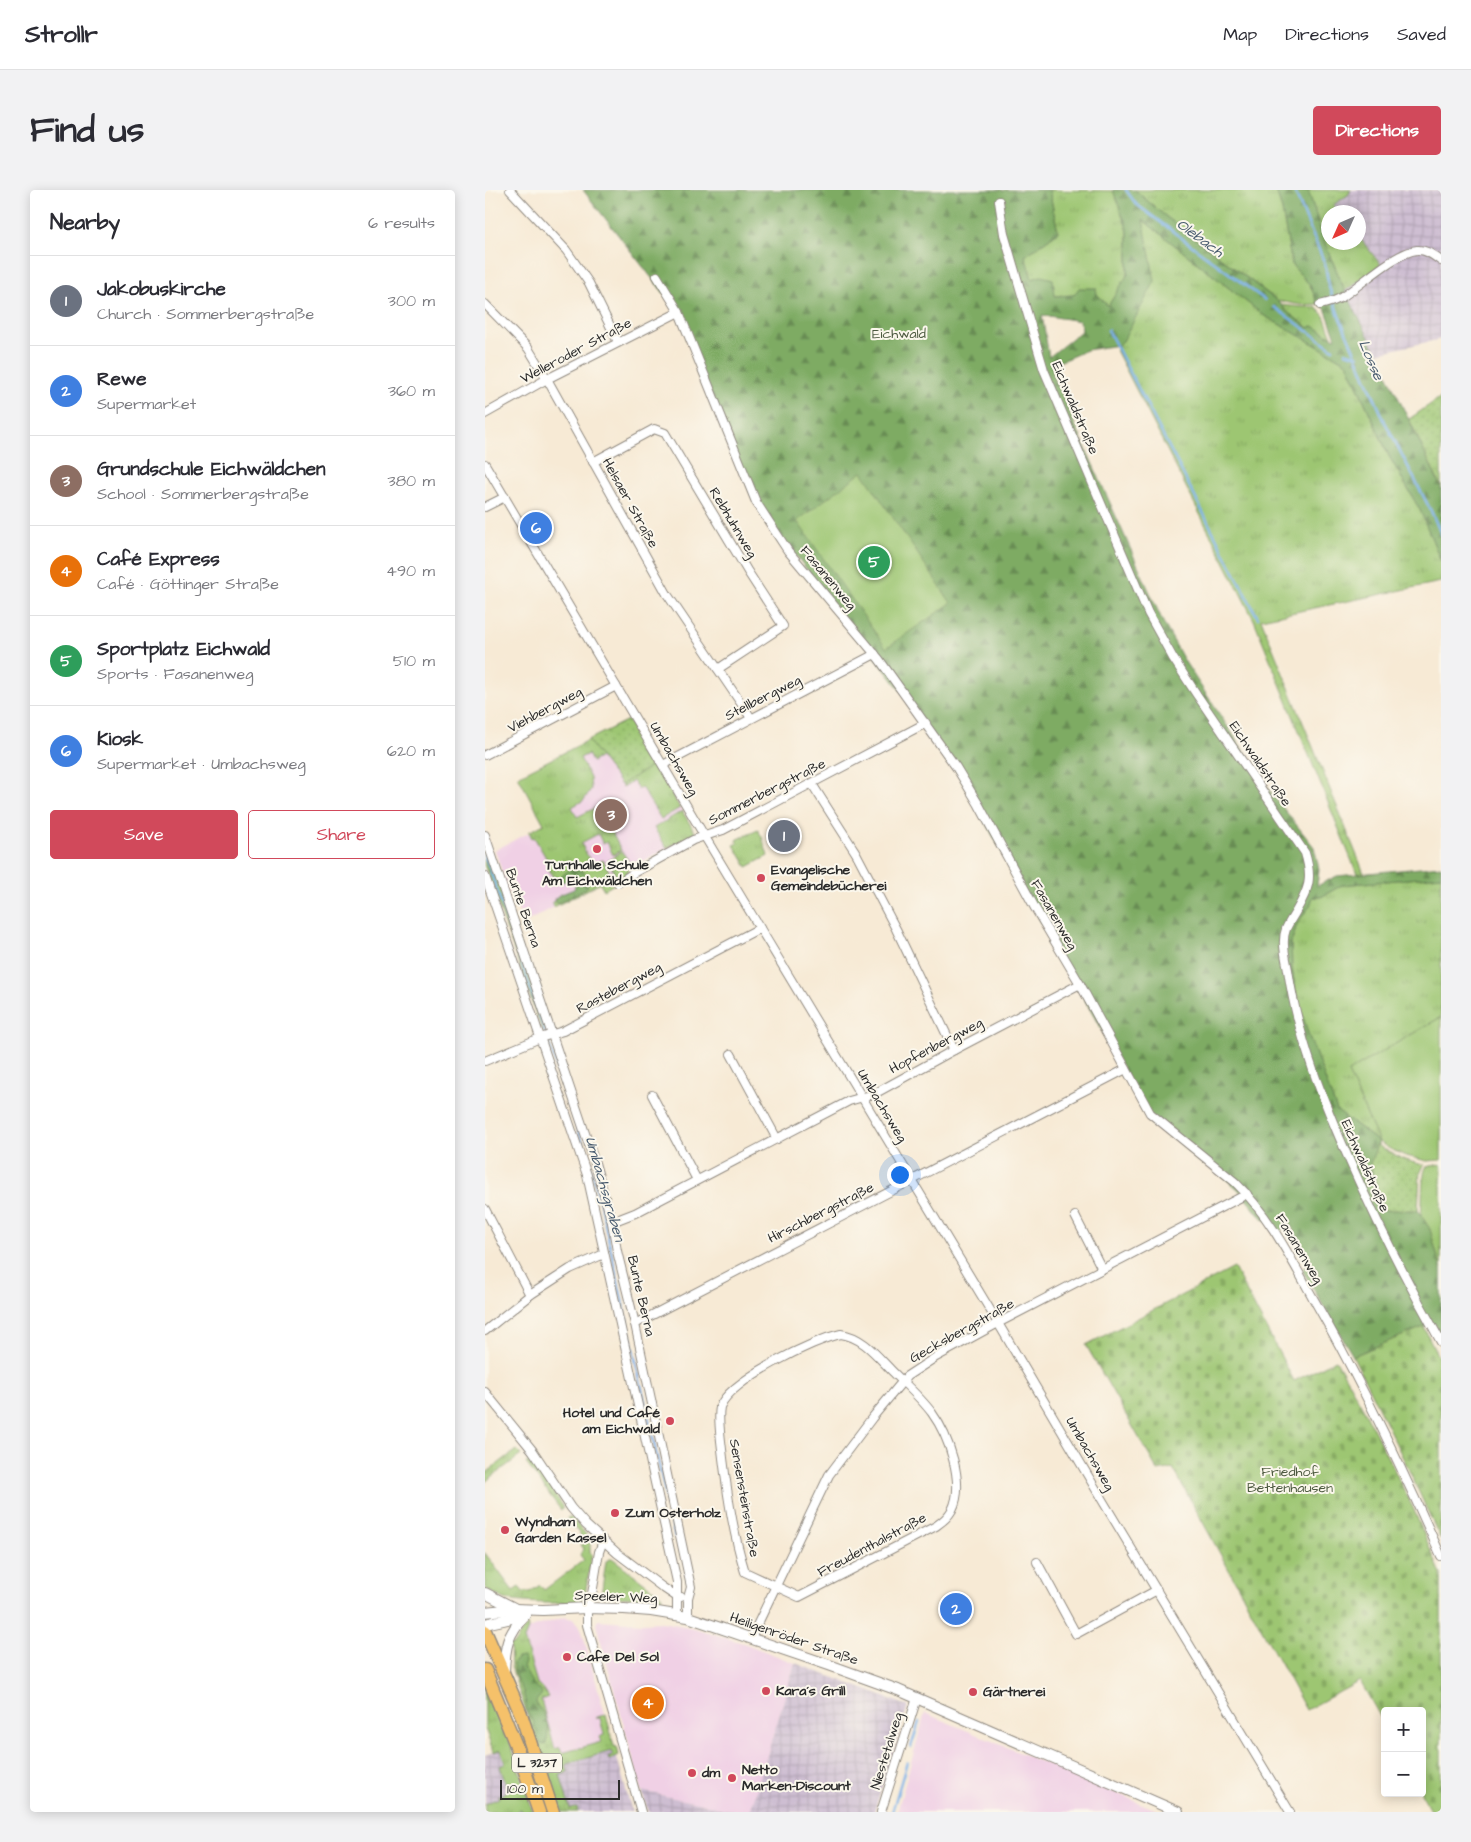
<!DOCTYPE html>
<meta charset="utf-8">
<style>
body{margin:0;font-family:"Architects Daughter",sans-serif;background:#f2f2f3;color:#2b2b33}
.controls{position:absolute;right:15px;bottom:15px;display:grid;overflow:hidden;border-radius:5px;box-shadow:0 2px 12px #0003}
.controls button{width:45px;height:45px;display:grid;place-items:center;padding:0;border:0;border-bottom:1px solid #e1e1e2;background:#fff;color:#2b2b33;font:25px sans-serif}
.compass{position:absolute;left:836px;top:15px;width:45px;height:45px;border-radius:50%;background:#fff;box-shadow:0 2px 12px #0003;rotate:225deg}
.scale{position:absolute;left:15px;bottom:12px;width:120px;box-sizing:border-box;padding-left:5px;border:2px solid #2b2b2b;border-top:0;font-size:14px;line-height:18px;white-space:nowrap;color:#2b2b2b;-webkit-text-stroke:4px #fbf7ec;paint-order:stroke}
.you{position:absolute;left:414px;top:984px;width:18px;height:18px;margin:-12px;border:4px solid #fff;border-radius:50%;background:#1a73e8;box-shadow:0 0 0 8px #1a73e833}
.badge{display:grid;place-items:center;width:32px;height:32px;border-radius:50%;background:#d1495b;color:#fff;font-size:16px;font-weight:700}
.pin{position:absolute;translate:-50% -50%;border:2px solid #fff;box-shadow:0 1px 5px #0006}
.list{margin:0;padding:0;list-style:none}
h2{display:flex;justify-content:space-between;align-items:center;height:65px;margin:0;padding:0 20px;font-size:21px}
h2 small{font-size:16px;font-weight:400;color:#7c7c81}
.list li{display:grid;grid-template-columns:32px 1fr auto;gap:15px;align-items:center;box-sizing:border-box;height:90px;padding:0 20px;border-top:1px solid #e1e1e2}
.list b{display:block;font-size:19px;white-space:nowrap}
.list p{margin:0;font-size:16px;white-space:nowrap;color:#7c7c81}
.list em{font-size:16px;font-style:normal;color:#7c7c81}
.actions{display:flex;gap:10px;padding:15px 20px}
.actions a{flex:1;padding:11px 0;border:1px solid #d1495b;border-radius:5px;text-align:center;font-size:18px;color:#d1495b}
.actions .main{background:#d1495b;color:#fff}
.map{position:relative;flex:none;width:956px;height:1622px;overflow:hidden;border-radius:5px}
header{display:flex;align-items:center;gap:30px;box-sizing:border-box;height:70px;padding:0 25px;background:#fff;border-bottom:1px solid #e1e1e2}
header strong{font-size:24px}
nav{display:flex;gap:28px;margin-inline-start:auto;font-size:18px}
.intro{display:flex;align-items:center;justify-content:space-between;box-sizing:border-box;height:120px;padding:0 30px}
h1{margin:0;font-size:35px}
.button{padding:12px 22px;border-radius:5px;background:#d1495b;color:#fff;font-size:18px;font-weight:700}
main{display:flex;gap:30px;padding:0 30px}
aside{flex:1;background:#fff;border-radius:5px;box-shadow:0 2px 12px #0003}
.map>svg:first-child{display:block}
</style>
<header>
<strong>Strollr</strong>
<nav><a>Map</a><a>Directions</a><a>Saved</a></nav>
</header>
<div class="intro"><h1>Find us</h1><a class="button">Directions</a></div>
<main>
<aside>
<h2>Nearby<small>6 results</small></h2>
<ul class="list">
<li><span class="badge" style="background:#6b7280">1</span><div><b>Jakobuskirche</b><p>Church · Sommerbergstraße</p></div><em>300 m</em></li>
<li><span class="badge" style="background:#3f7fe0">2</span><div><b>Rewe</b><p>Supermarket</p></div><em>360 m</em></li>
<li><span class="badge" style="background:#8d6e63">3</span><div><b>Grundschule Eichwäldchen</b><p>School · Sommerbergstraße</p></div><em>380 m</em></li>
<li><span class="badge" style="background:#e8710a">4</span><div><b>Café Express</b><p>Café · Göttinger Straße</p></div><em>490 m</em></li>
<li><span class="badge" style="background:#2e9e5b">5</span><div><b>Sportplatz Eichwald</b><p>Sports · Fasanenweg</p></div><em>510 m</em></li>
<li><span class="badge" style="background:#3f7fe0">6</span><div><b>Kiosk</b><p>Supermarket · Umbachsweg</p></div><em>620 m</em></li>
</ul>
<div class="actions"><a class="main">Save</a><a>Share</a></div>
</aside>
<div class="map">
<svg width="956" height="1622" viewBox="0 0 956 1622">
<defs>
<pattern id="industrial-grid" width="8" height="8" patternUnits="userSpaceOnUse" patternTransform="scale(1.25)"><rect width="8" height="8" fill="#cebed2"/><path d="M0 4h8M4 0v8" fill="none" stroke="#b1a3b4"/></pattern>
<pattern id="grass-tufts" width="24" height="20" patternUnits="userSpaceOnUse" patternTransform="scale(1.25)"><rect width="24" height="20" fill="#9dc672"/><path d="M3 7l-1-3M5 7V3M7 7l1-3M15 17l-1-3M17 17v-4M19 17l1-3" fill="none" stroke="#87aa63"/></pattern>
<pattern id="forest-firs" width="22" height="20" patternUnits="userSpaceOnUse" patternTransform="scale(1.25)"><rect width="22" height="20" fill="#7eab64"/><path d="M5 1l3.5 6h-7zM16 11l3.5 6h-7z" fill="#678b53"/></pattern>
<pattern id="cemetery-stones" width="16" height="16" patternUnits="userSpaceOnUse" patternTransform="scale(1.25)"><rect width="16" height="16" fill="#9dc672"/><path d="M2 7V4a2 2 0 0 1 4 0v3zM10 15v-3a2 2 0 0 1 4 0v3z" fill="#87aa63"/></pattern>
<pattern id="park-dots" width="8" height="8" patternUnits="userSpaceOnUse" patternTransform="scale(1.25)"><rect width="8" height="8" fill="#9dc672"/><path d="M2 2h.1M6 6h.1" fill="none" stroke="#87aa63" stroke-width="1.8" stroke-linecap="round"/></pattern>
</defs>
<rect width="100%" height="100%" fill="#fbf7ec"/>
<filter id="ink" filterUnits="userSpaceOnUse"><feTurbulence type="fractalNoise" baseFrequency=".02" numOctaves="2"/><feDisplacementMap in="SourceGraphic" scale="10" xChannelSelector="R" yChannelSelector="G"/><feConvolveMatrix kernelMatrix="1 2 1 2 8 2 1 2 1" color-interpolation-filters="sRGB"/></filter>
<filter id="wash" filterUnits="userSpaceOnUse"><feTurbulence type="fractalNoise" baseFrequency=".0096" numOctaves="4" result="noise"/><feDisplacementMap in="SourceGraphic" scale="20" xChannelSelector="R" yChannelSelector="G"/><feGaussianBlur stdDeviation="1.12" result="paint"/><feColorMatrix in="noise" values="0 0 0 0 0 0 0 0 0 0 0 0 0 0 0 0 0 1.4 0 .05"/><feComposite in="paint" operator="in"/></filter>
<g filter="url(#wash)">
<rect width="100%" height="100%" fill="#f7ead5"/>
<!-- built -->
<g fill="#f0d0e5">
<polygon points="103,550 169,574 210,642 208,645 35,735 36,727 33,719 28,715 10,660 59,635 33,586"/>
<polygon points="80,1427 88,1429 96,1438 130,1560 70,1577 38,1449 43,1439"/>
<polygon points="113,1430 158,1433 177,1432 209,1438 261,1454 310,1473 265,1622 253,1622 157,1601 111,1434"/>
<polygon points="440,1523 674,1621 674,1622 412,1622"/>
</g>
<!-- industrial -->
<g fill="url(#industrial-grid)">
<polygon points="866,0 956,0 956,149 892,163 860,101 896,74 874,47 874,22 854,22 848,15 863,5"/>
<polygon points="310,1473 423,1516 389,1622 265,1622"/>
<polygon points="16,1559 37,1622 0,1622 0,1565"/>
<polygon points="130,1560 147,1622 82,1622 70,1577"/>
<polygon points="157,1601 253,1622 163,1622"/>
</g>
<!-- grass -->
<g fill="url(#grass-tufts)" stroke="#64784e">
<polygon points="564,0 629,1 643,41 643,85 623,116 612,104 570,106 547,90 540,66 573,42"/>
<polygon points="650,0 791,0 797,20 807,75 825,95 833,114 816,115 793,111 679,25"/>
<polygon points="823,0 866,0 863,5 848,15 854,22 844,22 844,52 874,52 874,47 896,75 860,101 840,53"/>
<polygon points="658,30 778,125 862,173 904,266 935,320 956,371 956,392 776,429 879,683 872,684 769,430 630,158 634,157 633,155 638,151"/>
<polygon points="797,115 816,117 831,117 839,126 847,147 828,136 824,138 801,121"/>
<polygon points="143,530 195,618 176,629 156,597 153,599 148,591 138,597 115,567 107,572 103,564 95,568 105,588 106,599 99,610 87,617 92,627 110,618 112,618 120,627 122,626 128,636 125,639 136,660 128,665 122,652 118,654 113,644 96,653 104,669 102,670 106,676 118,670 131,693 119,700 115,693 69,717 67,712 94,698 88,686 79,690 67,686 62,675 64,673 49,647 47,648 44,642 59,634 33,586"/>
<polygon points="197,621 210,642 208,645 182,658 169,638"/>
<polygon points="273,640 277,647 283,666 262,677 249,655 253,653 251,650"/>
<polygon points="0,651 62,839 57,841 0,676"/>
<polygon points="137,661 145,674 142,683 134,692 123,671"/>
<polygon points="956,686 956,827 863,882 894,952 852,921 825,849 812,809 807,778 806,753 812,734 824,716 828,707 836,707 857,695"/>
<polygon points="31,1260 36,1265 0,1292 0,1284"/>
<polygon points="43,1272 49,1273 78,1316 76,1320 41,1273"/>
<path d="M84,1327l3,1 18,21v14l2,1 -7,40c-2,3 -2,4 -6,6 -11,5 -57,3 -70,0 -9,-2 -17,-7 -24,-12v-35l28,38 6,-4 4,5h7l10,-7 4,5 40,-30 -4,-5 3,-6 -3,-4 5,-4 -18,-23z"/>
<path d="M127,1368l50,38 -1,3c-21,-2 -39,0 -60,-3l5,-35z"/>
<polygon points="42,1435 43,1439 39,1449 52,1493 57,1498 63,1507 56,1510 70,1559 75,1557 77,1563 116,1552 114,1547 119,1545 115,1528 110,1528 121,1524 129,1556 132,1557 134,1565 124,1570 123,1567 128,1565 126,1561 81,1574 83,1582 75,1585 85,1619 92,1618 93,1622 73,1622 26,1476 25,1454 28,1455"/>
<polygon points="0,1493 26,1555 48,1622 37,1622 36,1619 33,1620 33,1622 0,1622 0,1614 14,1608 14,1606 19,1604 18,1603 23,1601 15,1576 20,1574 16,1560 8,1562 0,1538"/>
</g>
<!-- forest -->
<g fill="url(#forest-firs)" stroke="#546b48" fill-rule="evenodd">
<path d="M98,0h419l1,2 1,-2h45l9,42 -33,24 7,23 9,-3 12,3 2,17 19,-1 5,-7h17l1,6 11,12 20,-32v-43l-15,-41h22l29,25 116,88 6,8 22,17 5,-2 19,11 4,1 -11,-30 -7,-4 -8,-19 -18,-20 -10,-55 -6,-20h32l17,53 20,48 32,62 64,134v74l-21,-51 -31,-54 -42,-93 -84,-48 -120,-95 12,61 -32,60 -5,4 -31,5 -35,15 1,10 110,247 22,40 87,132 42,53 5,22 -2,17 20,-10 104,-10v10l-99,9 -21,12h-8l-3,9 -13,18 -6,19 1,25 5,31 13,40 27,72 42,31 -9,22 14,46h34l12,19 11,39v67l-7,-12 -81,33 -51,-86 9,-9 -21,-37 -10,7 -21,-16 -21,-26 -89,-74 -194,-347 -53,-76 -147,-189 -79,-194zM557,125l38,6 1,10 -32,26z"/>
<polygon points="85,679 92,679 99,683 103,696 100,699 73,713 70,712 69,709 74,705 89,699 90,696 89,691 83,690 79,692 76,691 76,687"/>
<path d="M38,1467l2,5 -2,6c5,6 5,9 9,14 3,6 8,5 10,12l-6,7 1,5c10,7 14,28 8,39l-4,-1 -4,-7 1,-4 -5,-8 1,-3 -6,-8 -5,-23 -7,-13 -3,-14 4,-6z"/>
</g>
<!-- cemetery -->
<g fill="url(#cemetery-stones)" stroke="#64784e">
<polygon points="749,1078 809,1191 851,1170 879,1220 928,1318 956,1384 956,1622 947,1622 936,1603 937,1521 900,1521 900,1535 875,1491 821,1520 688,1278 673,1281 601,1155"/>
<polygon points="939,1137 956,1173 956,1350 923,1278 868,1166"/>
</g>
<!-- park -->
<g fill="url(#park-dots)" stroke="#64784e">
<polygon points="956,207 956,297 924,229"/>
<polygon points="143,530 169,574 136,595 103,550"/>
<path d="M892,955c15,9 30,17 47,20l-4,9 -2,36h-34l-14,-46z"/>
</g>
<!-- pitch -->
<g fill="#9dc672" stroke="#64784e">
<polygon points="377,282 466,413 401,458 312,331"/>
<polygon points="956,827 956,970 942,971 921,966 905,959 894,952 863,882"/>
<path d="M956,974v104l-11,-39 -9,-14c2,-14 0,-36 5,-48z"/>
</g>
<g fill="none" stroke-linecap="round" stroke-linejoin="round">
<!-- stream -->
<g stroke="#7bb1e9" stroke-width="2.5">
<polyline points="641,0 651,14 780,110"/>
<polyline points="809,0 840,74 844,97 854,126 900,232 946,321 956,344"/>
<polyline points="789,117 848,159"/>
<polyline points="623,140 773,428"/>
<polyline points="860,162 873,166"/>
<polyline points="0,665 102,966 116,1016 190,1347"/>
<polyline points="426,1557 434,1532"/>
<polyline points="407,1622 422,1572"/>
</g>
</g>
</g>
<g filter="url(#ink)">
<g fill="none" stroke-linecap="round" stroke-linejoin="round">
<!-- minor casing -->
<g stroke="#918a80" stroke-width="10">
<g id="minor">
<polyline points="25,0 81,60 104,93 133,152"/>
<path d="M514,11l5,33 40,136 104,243 25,45 24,37 108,158c8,26 4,36 -10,60 -3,5 -7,11 -9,16 -5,13 0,29 2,41 10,69 35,131 63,194 27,61 57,120 90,178"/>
<path d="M172,86l22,36 77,190 32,49 91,108 77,108 23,38 56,103 45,76 70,129 85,69c34,33 55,75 78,116 48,83 89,170 128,258"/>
<polyline points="0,114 43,158 62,189 182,404 266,528"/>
<path d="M835,115c8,-2 16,-4 22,-8 19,-12 54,-45 75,-47 9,-1 17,6 24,11"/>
<polyline points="0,224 62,189 194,122"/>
<polyline points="108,272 169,239 180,243 263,382 298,436 233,479"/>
<polyline points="0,274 220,647 513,1133 619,1313 805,1622"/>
<polyline points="0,317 20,307"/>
<polyline points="0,565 131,496"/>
<polyline points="178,575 390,464"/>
<polyline points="327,594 371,663 411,739 469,860"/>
<polyline points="0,645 110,973 127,1032 132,1061 150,1134 206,1397 203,1408 203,1427"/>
<polyline points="0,686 102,985 192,1392 192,1425"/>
<polyline points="133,693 150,682 208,650 238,640 441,533"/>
<polyline points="246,864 292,949"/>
<polyline points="0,871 55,848 78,841 275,738"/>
<polyline points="167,905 212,990"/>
<polyline points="0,1019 45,1105"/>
<polyline points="590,1026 617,1079"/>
<polyline points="127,1032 150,1023 364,911 389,904 469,860 595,794"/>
<polyline points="150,1134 641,879"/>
<polyline points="0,1141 45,1105 85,1079 119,1064"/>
<path d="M356,1144c22,3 36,22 51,37 13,13 29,27 40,42 16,22 34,70 20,97 -4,7 -10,12 -16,16l-137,71 -54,-25c-13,-42 -19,-87 -24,-131 -1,-10 -3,-24 -1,-34 8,-26 95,-68 121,-73z"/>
<polyline points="0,1202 48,1261 86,1318 101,1335 132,1363 177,1397 192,1407 196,1407"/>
<polyline points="118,1351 114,1362 107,1404 102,1418 102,1435 156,1622"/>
<polyline points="552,1372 591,1444 672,1400"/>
<polyline points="266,1448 344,1285 387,1228 422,1186 451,1167 513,1133 762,1004"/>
<polyline points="396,1622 432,1508"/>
</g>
</g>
<!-- tertiary casing -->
<g stroke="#918a80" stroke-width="12">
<g id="tertiary">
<polyline points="0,1403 29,1418"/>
<polyline points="0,1422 29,1419 58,1420 102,1418 139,1419 166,1421 203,1427 344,1475 413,1500 693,1622"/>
<polyline points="0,1434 40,1425"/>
<path d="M19,1482c1,-26 3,-37 21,-57"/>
</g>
</g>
<!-- primary casing -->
<g stroke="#918a80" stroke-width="15">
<g id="primary">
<polyline points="0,1441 36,1524 68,1622"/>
<polyline points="0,1480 30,1553 54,1622"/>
</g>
</g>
<!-- minor -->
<use href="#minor" stroke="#fff" stroke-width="8"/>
<!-- tertiary -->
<use href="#tertiary" stroke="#fff" stroke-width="10"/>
<!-- primary -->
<use href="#primary" stroke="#f5c16b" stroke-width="12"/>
</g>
</g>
<!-- markers -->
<g fill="#d1495b" stroke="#fbf7ec" stroke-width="2">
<circle cx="112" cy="659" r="5"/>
<circle cx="276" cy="688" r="5"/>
<circle cx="185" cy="1231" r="5"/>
<circle cx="130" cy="1323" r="5"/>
<circle cx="20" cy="1340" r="5"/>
<circle cx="82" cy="1467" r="5"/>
<circle cx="281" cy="1501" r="5"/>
<circle cx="488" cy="1502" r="5"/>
<circle cx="207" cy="1583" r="5"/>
<circle cx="247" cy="1588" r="5"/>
</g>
<g text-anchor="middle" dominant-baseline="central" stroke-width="4" stroke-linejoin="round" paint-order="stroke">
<!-- shield labels -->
<rect fill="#fbf7ec" stroke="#696865" stroke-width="1" x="27" y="1563.5" width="50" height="19" rx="4"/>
<g font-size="12" font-weight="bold" fill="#2b2b2b">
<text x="52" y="1573">L 3237</text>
</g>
<!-- park labels -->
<g font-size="14" fill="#4d5a40" stroke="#fbf7ec">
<text x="414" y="144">Eichwald</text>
<text x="805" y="1282">Friedhof<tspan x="805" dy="16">Bettenhausen</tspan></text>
</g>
<!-- street labels -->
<g font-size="14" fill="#2b2b2b" stroke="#fbf7ec">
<text transform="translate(91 161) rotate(-28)">Welleroder Straße</text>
<text transform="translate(590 218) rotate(67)">Eichwaldstraße</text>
<text transform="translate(145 313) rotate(61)">Helsaer Straße</text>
<text transform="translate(248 333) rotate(59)">Rebhuhnweg</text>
<text transform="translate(343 388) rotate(50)">Fasanenweg</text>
<text transform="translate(278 508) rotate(-27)">Stellbergweg</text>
<text transform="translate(60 520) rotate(-28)">Viehbergweg</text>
<text transform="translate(189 569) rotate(60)">Umbachsweg</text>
<text transform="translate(775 574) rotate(56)">Eichwaldstraße</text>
<text transform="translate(282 602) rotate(-27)">Sommerbergstraße</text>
<text transform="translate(38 718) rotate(71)">Bunte Berna</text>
<text transform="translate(569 725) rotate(60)">Fasanenweg</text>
<text transform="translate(134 798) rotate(-28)">Rastebergweg</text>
<text transform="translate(451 856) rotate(-28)">Hopfenbergweg</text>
<text transform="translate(397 916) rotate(59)">Umbachsweg</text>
<text transform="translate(880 976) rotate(66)">Eichwaldstraße</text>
<text transform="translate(336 1023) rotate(-27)">Hirschbergstraße</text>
<text transform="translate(814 1059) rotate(59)">Fasanenweg</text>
<text transform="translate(156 1106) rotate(77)">Bunte Berna</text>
<text transform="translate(477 1141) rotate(-29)">Gecksbergstraße</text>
<text transform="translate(605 1264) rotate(60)">Umbachsweg</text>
<text transform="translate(259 1308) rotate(80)">Sensensteinstraße</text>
<text transform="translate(387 1355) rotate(-28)">Freudenthalstraße</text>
<text transform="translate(131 1407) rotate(2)">Speeler Weg</text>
<text transform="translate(309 1449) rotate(19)">Heiligenröder Straße</text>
<text transform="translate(402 1561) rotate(-73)">Niestetalweg</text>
</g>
<!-- poi labels -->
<g font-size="14" font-weight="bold" fill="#2b2b2b" stroke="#fbf7ec" text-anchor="start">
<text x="112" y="675" text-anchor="middle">Turnhalle Schule<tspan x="112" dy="16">Am Eichwäldchen</tspan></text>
<text x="286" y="680">Evangelische<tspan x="286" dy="16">Gemeindebücherei</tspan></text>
<text x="175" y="1223" text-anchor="end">Hotel und Café<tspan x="175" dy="16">am Eichwald</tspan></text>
<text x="140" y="1323">Zum Osterholz</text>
<text x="30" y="1332">Wyndham<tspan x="30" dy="16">Garden Kassel</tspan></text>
<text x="92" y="1467">Cafe Del Sol</text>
<text x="291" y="1501">Kara´s Grill</text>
<text x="498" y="1502">Gärtnerei</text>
<text x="257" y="1580">Netto<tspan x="257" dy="16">Marken-Discount</tspan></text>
<text x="217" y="1583">dm</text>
</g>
<!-- water labels -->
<g font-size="15" font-style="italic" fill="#475a6e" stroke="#fbf7ec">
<text transform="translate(715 48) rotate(36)">Olebach</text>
<text transform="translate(886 170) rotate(67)">Losse</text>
<text transform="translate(120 999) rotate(74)">Umbachsgraben</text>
</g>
</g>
</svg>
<div class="controls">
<button>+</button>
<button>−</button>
</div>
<svg class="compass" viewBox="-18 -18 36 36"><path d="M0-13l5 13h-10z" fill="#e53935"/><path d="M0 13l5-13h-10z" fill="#7c7c81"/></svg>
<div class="scale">100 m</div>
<div class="you"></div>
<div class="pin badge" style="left:299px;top:646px;background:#6b7280">1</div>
<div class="pin badge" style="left:471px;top:1419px;background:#3f7fe0">2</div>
<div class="pin badge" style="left:126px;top:625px;background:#8d6e63">3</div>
<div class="pin badge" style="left:163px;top:1513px;background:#e8710a">4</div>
<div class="pin badge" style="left:389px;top:372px;background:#2e9e5b">5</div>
<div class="pin badge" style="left:51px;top:338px;background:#3f7fe0">6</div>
</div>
</main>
